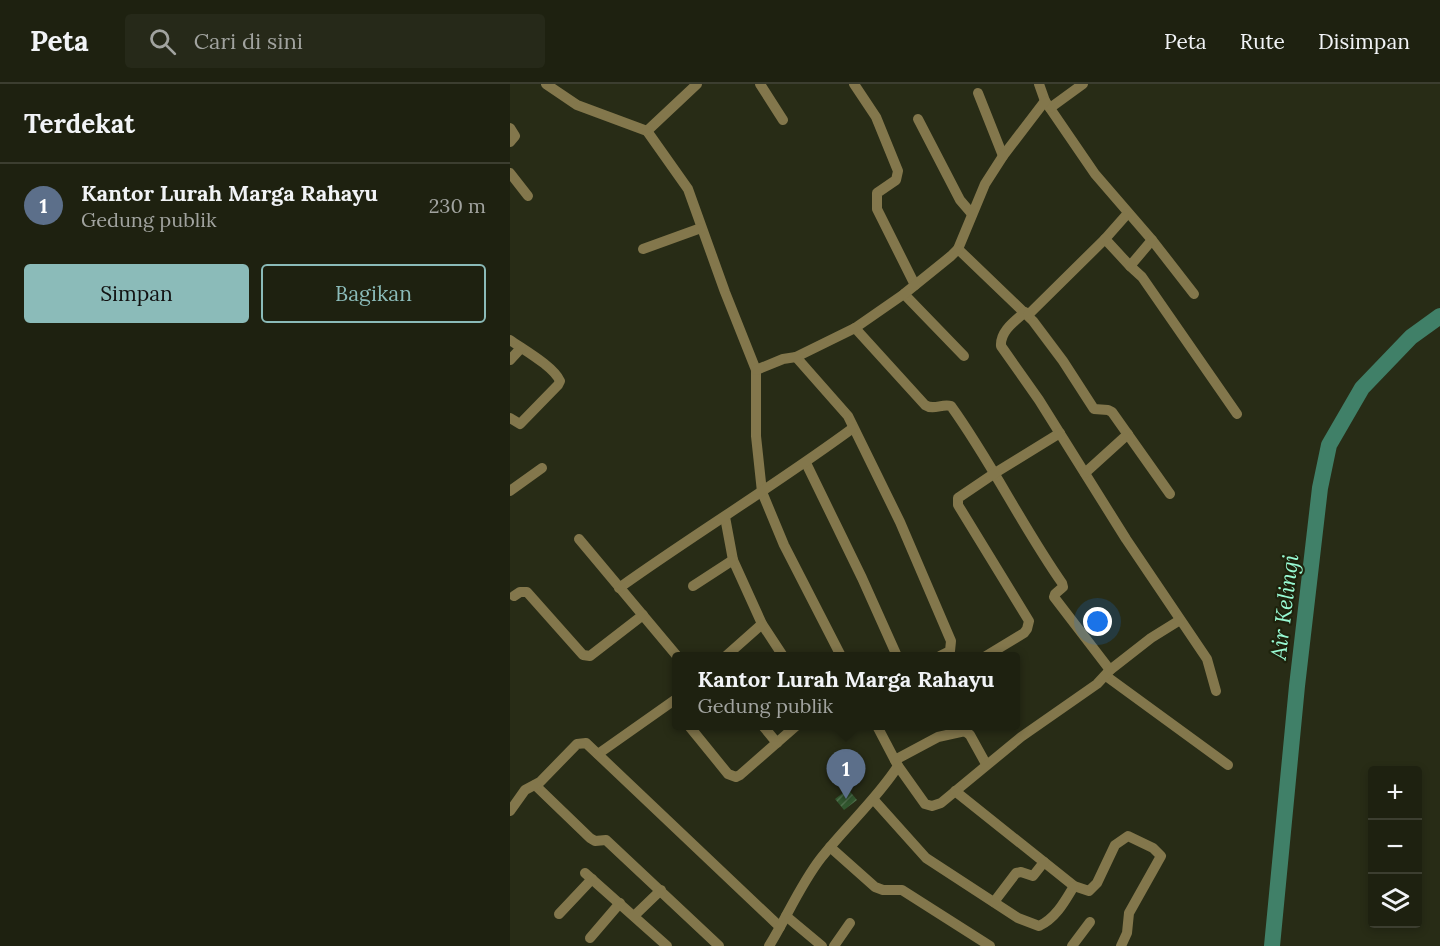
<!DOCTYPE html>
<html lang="id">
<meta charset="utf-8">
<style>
body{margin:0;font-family:Lora,serif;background:#262919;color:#f1f3f6}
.controls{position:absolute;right:18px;bottom:18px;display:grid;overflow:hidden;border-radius:6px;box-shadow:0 3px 9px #0003}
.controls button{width:54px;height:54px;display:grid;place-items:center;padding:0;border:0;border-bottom:2px solid #3c3e30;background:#1e2110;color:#f1f3f6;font:30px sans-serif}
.you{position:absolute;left:588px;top:538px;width:21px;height:21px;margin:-15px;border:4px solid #fff;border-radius:50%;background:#1a73e8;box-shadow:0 0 0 9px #1a73e833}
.badge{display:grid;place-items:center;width:39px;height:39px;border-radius:50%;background:#8bbbb9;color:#fff;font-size:20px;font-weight:700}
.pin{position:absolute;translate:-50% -50px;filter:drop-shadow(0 2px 3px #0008)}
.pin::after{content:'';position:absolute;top:32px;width:21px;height:18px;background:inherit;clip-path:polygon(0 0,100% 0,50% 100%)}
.popup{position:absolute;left:162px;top:568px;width:348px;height:78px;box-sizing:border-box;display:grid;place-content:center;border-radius:6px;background:#1e2110;filter:drop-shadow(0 2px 4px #0005);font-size:20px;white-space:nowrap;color:#a1a39f}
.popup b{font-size:22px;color:#f1f3f6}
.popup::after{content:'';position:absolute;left:50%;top:100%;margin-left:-12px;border:12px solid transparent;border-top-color:#1e2110}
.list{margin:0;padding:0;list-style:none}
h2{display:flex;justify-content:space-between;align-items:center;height:78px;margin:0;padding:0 24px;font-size:26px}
h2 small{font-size:20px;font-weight:400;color:#a1a39f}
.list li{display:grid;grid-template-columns:39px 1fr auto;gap:18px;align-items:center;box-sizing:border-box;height:84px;padding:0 24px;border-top:2px solid #3c3e30}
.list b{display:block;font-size:22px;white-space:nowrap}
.list p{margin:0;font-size:20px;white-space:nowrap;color:#a1a39f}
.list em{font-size:20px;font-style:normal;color:#a1a39f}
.actions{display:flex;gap:12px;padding:18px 24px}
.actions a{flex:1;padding:14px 0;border:2px solid #8bbbb9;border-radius:6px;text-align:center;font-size:21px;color:#8bbbb9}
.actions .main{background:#8bbbb9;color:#111}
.icon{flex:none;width:33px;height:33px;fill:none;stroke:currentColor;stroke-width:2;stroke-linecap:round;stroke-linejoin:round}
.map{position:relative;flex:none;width:930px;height:862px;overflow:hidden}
header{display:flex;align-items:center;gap:36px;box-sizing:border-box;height:84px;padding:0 30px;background:#1e2110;border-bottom:2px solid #3c3e30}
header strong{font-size:28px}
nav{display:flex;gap:33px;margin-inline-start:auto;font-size:21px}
.search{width:420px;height:54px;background:#262919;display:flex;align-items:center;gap:15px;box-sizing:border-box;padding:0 21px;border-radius:6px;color:#a1a39f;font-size:22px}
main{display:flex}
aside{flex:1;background:#1e2110}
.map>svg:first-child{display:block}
</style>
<header>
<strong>Peta</strong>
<div class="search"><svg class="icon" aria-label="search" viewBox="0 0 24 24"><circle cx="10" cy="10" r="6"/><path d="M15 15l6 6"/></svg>Cari di sini</div>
<nav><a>Peta</a><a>Rute</a><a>Disimpan</a></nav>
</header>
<main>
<aside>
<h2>Terdekat<small></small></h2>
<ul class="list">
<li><span class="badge" style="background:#5c6f8a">1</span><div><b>Kantor Lurah Marga Rahayu</b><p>Gedung publik</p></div><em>230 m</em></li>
</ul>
<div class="actions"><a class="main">Simpan</a><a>Bagikan</a></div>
</aside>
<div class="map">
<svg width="930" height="862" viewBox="0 0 930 862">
<defs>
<pattern id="building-hatch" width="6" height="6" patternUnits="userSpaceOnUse" patternTransform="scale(1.5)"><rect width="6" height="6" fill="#32572f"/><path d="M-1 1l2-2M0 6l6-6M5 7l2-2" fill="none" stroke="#4f6e4c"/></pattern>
</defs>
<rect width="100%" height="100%" fill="#282c16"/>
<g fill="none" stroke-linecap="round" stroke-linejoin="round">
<!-- river -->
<polyline stroke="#408068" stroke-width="16" points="762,862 787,602 810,404 819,361 852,304 901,253 930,232"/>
</g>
<!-- building -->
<polygon fill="url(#building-hatch)" points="338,705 347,716 334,726 325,715"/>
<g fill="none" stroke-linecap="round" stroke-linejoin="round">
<!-- minor -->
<g stroke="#83774c" stroke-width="10">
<polyline points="36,0 67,21 137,47 178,105 215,208 246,286 246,352 252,408 274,461 331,572"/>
<polyline points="250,0 273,36"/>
<polyline points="344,0 366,33 388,87 386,96 367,109 367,125 405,201"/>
<polyline points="529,0 535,17 585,90 642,156 684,210"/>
<polyline points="468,9 493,72"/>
<polyline points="540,24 573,0"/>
<polyline points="408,35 450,116 462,130"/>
<polyline points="0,44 5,52 0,58"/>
<polyline points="137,47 187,0"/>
<polyline points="0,89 18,112"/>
<polyline points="595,155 620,182"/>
<polyline points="642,156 620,182 632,193 727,330"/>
<polyline points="133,165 191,144"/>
<polyline points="448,165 523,237 553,277 584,325 598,326 602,328 660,410"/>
<polyline points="394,210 454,272"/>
<path d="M515,228c-10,9 -25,19 -24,34l38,54 87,139 81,120 9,32"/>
<polyline points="518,231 595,155 618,129"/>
<path d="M345,244l70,77c9,6 17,-2 26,1 41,57 71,120 111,177l1,4 -8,7 -1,3 56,73"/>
<path d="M0,256c14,10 43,26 50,41l-2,4 -38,39 -10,-6"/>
<polyline points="286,273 338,332 390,438 441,557 440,567 430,572"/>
<polyline points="0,276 11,264"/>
<polyline points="246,286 273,275 286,273 345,244 394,210 441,172 448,165 475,100 493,72 535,17"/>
<polyline points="296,379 352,494 387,572"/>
<polyline points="575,389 618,350"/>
<polyline points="0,407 32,384"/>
<polyline points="215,433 223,476 252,540 273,572"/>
<polyline points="69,455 167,572"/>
<polyline points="183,502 223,476"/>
<path d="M109,504c77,-55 158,-104 234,-160"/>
<polyline points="4,512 10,508 17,508 73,571 80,572 133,531"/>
<polyline points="216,572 252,540"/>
<polyline points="476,572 514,549 517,545 519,537 448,421 448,414 485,389 550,349"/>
<polyline points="596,592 718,681"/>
<polyline points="179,642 218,690 226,693 230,691 286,642"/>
<polyline points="253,642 267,659"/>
<polyline points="88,670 166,615"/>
<polyline points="385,676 428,653 455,647 460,651 476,680"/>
<polyline points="388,682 415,720 422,722 431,719 511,653 587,600 600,586 641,554 670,536"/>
<polyline points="25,701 80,754 85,757 96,756 209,862"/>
<polyline points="445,707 564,802 579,807 587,799 605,761 618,752 643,764 651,772 619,829 617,849 611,862"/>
<path d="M364,716l52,58 92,60 21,8c17,-8 26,-25 35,-40"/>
<polyline points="0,727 15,706 30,698 67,660 76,659 270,843"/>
<polyline points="320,763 365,803 373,806 392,806 480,862"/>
<polyline points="75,789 157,862"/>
<polyline points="484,818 506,789 511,788 523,792 534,778"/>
<polyline points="49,830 82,795"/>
<polyline points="124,832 151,806"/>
<polyline points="276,832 312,862"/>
<polyline points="80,854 110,819"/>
<path d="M259,862c18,-29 31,-61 52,-88 25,-32 55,-58 77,-92l-21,-40"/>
<polyline points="324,862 340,839"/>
<polyline points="562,862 580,838"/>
</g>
</g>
<g text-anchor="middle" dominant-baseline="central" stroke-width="4.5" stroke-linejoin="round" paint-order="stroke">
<!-- water labels -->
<g font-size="22" font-style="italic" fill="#99fbd4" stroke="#1e220c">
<text transform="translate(774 523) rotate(-83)">Air Kelingi</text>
</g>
</g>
</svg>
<div class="controls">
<button>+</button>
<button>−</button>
<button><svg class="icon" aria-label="layers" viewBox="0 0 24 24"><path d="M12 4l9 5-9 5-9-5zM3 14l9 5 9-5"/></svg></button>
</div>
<div class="you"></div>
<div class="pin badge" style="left:336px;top:715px;background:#5c6f8a">1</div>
<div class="popup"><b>Kantor Lurah Marga Rahayu</b>Gedung publik</div>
</div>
</main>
